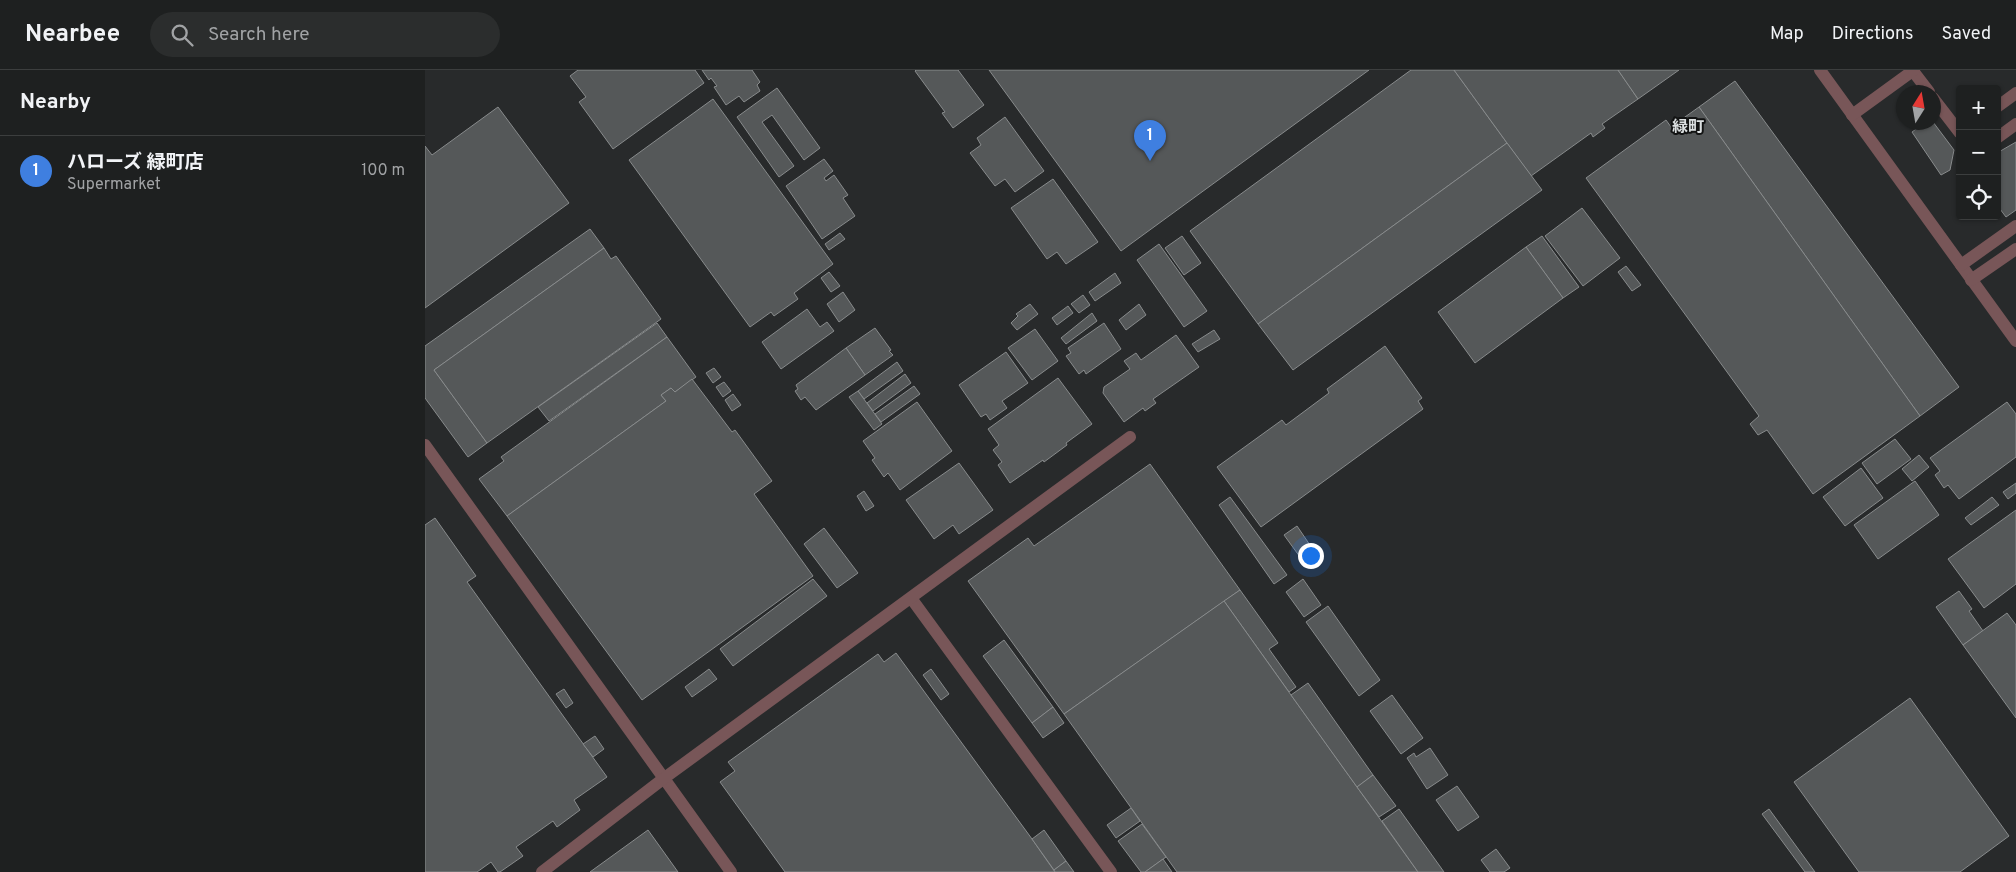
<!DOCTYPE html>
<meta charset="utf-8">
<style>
body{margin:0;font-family:Overpass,"Noto Sans JP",sans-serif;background:#2b2d2d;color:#f1f3f6}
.controls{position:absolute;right:15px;top:15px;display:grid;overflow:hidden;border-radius:5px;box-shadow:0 1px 4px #0004}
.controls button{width:45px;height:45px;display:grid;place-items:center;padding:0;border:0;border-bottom:1px solid #3c3e3e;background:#1e2020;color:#f1f3f6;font:25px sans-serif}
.compass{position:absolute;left:1471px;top:15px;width:45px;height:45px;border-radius:50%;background:#1e2020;box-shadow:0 1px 4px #0004;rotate:11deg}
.you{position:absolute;left:885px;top:485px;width:18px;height:18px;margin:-12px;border:4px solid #fff;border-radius:50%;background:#1a73e8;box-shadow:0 0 0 8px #1a73e833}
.badge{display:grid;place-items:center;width:32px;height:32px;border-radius:50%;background:#b45309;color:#fff;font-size:16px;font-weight:700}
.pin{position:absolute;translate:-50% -41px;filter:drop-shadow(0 1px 2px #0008)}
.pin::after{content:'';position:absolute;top:26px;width:18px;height:15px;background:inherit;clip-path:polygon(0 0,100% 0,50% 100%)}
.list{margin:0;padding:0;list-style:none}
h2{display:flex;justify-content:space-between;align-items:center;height:65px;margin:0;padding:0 20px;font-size:21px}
h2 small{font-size:16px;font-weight:400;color:#a1a3a5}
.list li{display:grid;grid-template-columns:32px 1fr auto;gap:15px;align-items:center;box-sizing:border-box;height:70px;padding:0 20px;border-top:1px solid #3c3e3e}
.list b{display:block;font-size:19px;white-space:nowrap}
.list p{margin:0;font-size:16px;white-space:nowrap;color:#a1a3a5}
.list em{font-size:16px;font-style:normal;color:#a1a3a5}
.icon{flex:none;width:28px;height:28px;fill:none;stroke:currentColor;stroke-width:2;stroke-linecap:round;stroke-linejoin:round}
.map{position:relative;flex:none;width:1591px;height:802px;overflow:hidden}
header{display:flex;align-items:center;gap:30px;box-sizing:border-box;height:70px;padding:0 25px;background:#1e2020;border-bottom:1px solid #3c3e3e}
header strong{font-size:24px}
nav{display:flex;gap:28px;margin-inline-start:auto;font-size:18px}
.search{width:350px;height:45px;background:#2b2d2d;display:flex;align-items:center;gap:12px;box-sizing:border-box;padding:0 18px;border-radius:28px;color:#a1a3a5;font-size:19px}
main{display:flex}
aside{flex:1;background:#1e2020}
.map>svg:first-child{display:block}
</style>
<header>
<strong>Nearbee</strong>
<div class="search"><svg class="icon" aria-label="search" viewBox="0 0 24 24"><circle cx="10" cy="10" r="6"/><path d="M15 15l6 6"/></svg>Search here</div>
<nav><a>Map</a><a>Directions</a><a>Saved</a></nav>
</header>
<main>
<aside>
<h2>Nearby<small></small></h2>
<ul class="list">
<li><span class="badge" style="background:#3f7fe0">1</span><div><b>ハローズ 緑町店</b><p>Supermarket</p></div><em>100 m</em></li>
</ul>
</aside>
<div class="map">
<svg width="1591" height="802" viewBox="0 0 1591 802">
<rect width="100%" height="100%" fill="#282a2b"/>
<!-- building -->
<g fill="#555859" stroke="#888b8c">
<polygon points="153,0 270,0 279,13 188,79 154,32 161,27 145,6"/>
<polygon points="277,0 327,0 335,12 332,15 335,21 319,32 314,26 301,35 289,17 292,16 286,8 284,10"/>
<polygon points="491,0 533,0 559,35 528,58 517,43 520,42 490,1"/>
<polygon points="564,0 944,0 696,181"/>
<polygon points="986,0 1029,0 1082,73 833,254 765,161"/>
<polygon points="1029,0 1193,0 1213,29 1177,54 1180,58 1168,67 1166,63 1106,106"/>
<polygon points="1193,0 1254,0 1213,29"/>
<polygon points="1310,11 1534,317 1495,346 1274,37"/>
<polygon points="352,18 395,78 379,90 347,45 337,52 369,96 354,107 312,47"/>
<polygon points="288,29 408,194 369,223 373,229 349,246 346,242 325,257 204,90"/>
<polygon points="73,37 144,133 0,238 0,76 7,85"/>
<polygon points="1274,37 1495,346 1388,424 1342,360 1333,365 1325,354 1334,346 1161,108 1241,50 1246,57"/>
<polygon points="580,47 619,101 590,122 580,109 570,116 545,83 556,75 552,68"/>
<polygon points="1501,52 1508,52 1529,80 1525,100 1516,105 1487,62"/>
<polygon points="1591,72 1591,140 1581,147 1572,135 1572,83"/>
<polygon points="1082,73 1117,120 868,300 833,254"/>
<polygon points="399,89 408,101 399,108 401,111 409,105 423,125 418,128 430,146 397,169 361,116"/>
<polygon points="628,109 673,172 641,194 632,182 622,189 586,138"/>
<polygon points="1157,138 1195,188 1158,216 1120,166"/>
<polygon points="165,159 179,178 9,300 62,373 43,387 0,328 0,276"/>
<polygon points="415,163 420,169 404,180 400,174"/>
<polygon points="757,166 776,193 759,205 740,178"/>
<polygon points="1117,166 1154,217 1138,228 1101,177"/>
<polygon points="734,174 782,241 759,257 712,190"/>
<polygon points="1101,177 1138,228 1050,293 1013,242"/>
<polygon points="179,178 186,189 191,186 236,249 62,373 9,300"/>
<polygon points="1201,196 1216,215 1207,221 1193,202"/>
<polygon points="404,202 415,216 406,222 396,208"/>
<polygon points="690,203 696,213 670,231 664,222"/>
<polygon points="418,222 430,240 414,252 402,234"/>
<polygon points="658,225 665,235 654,243 646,234"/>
<polygon points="605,234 613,244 592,260 586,253 593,246 591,244"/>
<polygon points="714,234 721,245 701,260 694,250"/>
<polygon points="643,236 648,243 632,255 627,248"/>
<polygon points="382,239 395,257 402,252 409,261 356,299 337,272"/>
<polygon points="667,243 672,251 641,274 636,268"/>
<polygon points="232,253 242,267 124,351 113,337"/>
<polygon points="679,253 696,279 661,304 659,300 654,304 641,286 646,283 643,278"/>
<polygon points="450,258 466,280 464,281 468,285 440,305 421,278"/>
<polygon points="610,259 633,291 607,310 583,278"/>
<polygon points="789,260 795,269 773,282 767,274"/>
<polygon points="751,265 774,297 728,329 731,333 720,341 718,338 699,352 678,323 679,317 705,299 699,291 711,283 716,290"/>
<polygon points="242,267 271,307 250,322 246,318 236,325 241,331 82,446 54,409 79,391 76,387"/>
<polygon points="960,276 997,328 993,331 998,339 836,457 792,397 857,350 861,355 904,323 902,319"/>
<polygon points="421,278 440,305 391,340 380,327 376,330 370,321 373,319 371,315"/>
<polygon points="581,282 603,313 577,331 582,338 565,350 561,344 556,347 534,315"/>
<polygon points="472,292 478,301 439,329 433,321"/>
<polygon points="289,298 296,307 288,313 281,303"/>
<polygon points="480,304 486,313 448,341 442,333"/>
<polygon points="633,308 667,354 641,373 642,375 619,392 618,390 585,413 573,395 577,392 568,380 574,375 563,359"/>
<polygon points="267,309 307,362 310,360 347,411 329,424 388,506 217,630 82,446 241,331 236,325 246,318 250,322"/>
<polygon points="299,312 306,321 298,327 291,317"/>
<polygon points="489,316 495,324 456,352 450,344"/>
<polygon points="433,321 457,354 449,360 424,327"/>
<polygon points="308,324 316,335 307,341 300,330"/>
<polygon points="492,332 527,381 475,420 463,403 459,407 447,390 450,388 438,371"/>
<polygon points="1582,332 1591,344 1591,387 1534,429 1523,415 1519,418 1510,405 1515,401 1505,388"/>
<polygon points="1470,369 1486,389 1452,414 1437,393"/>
<polygon points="1494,385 1504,397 1487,411 1477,399"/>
<polygon points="534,393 568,440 534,464 528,455 509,469 481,430"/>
<polygon points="725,394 815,520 639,644 543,511 603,468 609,476"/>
<polygon points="1436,398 1458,428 1420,456 1398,427"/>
<polygon points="1490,411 1514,445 1453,489 1429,455"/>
<polygon points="1591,413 1591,423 1583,429 1578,422"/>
<polygon points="439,421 449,436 441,441 432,426"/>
<polygon points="805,427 862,505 849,514 794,435"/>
<polygon points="1567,427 1574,435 1546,455 1540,448"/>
<polygon points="1591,440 1591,514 1559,538 1523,489"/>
<polygon points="10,448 51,506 42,512 182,707 149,730 155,740 132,757 128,751 91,777 98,786 75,802 73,802 66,792 52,802 0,802 0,455"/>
<polygon points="872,456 887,478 875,487 859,465"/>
<polygon points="399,458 433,503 412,518 379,474"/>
<polygon points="388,509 402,526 308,596 295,579"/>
<polygon points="878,509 896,535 879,547 861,522"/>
<polygon points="815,520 853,573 844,579 871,617 864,622 799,531"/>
<polygon points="1534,521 1547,539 1544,541 1558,561 1538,575 1511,537"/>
<polygon points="799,531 866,625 993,802 752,802 639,644"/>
<polygon points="903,536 955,610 934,626 881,552"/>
<polygon points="1582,543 1591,555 1591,648 1538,575"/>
<polygon points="579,570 628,637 607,653 558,586"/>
<polygon points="471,583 607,769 630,802 360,802 295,712 310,701 303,692 453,584 459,592"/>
<polygon points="284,599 292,609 267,627 260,617"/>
<polygon points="506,599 524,624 516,630 498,605"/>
<polygon points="883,613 948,705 932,717 866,625"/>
<polygon points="139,619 148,633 141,638 131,624"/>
<polygon points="967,625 998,668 976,684 945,641"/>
<polygon points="1485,628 1584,766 1535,802 1434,802 1369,712"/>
<polygon points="628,637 639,653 618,668 607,653"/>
<polygon points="170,666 179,679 168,687 158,674"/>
<polygon points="1005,678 1023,705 1002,719 982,688 989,683 991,687"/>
<polygon points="948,705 971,736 954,747 932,717"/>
<polygon points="1032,716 1054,747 1033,761 1011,730"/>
<polygon points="706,738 715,751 691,768 682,755"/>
<polygon points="974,739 1019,802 993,802 957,751"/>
<polygon points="1344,739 1390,802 1380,802 1337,744"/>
<polygon points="717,754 741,787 720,802 716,802 693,771"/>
<polygon points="223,760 253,802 165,802"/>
<polygon points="619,760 641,791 629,800 607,769"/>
<polygon points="1071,779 1085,798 1079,802 1065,802 1056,790"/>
<polygon points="738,789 747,802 720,802"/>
<polygon points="641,791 649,802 630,802 629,800"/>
</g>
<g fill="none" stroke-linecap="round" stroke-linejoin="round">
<!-- minor -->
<g stroke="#785658" stroke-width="12">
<polyline points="1395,0 1591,271"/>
<polyline points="1488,1 1504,22"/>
<polyline points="1508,28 1535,63"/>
<polyline points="1572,37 1591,23"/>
<polyline points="1427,45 1489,0"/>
<polyline points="1572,68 1591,54"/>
<polyline points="1536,195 1591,156"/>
<polyline points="1546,210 1591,179"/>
<polyline points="0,375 306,802"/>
<polyline points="486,528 686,802"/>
<polyline points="117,802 238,709 705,367"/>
</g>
</g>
<g text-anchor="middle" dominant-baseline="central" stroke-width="4" stroke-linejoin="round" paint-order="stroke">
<!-- neighbourhood labels -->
<g font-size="16" font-weight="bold" fill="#dce0e1" stroke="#121313">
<text x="1263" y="58">緑町</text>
</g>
</g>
</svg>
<div class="controls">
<button>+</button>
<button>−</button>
<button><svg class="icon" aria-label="locate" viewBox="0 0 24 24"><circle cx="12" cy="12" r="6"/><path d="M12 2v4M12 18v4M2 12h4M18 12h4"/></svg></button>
</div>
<svg class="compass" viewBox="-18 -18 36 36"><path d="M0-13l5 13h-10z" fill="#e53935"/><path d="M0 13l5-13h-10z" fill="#a1a3a5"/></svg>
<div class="you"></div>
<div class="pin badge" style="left:725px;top:91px;background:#3f7fe0">1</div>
</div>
</main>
